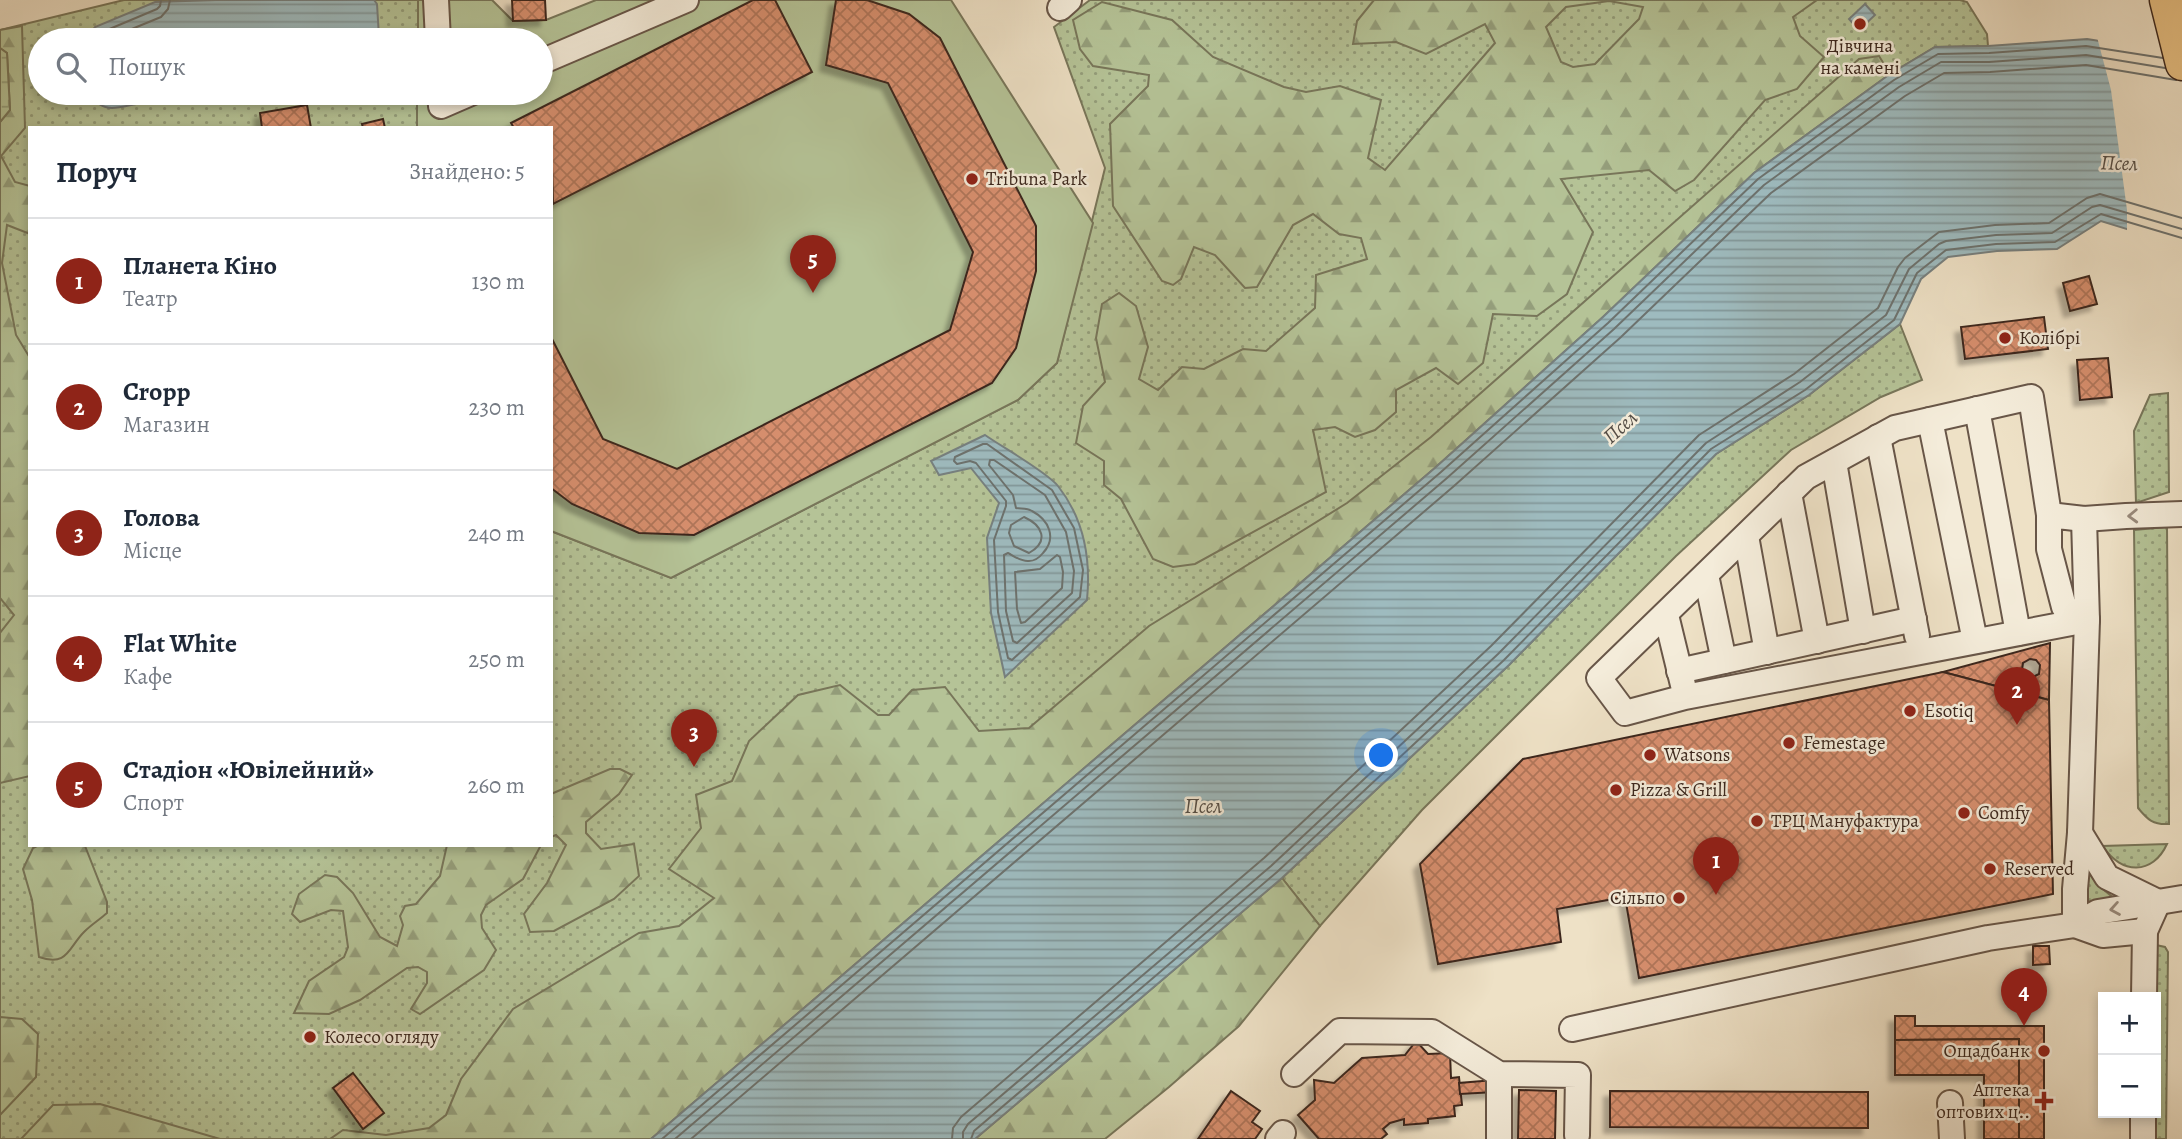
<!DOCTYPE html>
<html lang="uk">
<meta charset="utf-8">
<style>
body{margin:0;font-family:Alegreya,serif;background:#f6f6f7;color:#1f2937}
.controls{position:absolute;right:21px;bottom:21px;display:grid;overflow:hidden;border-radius:0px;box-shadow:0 4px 10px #0003}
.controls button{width:63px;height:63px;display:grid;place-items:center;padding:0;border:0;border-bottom:2px solid #e0e1e3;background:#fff;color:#1f2937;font:35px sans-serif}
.you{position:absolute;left:1382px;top:756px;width:24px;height:24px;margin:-18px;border:5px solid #fff;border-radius:50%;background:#1a73e8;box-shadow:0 0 0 10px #1a73e833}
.badge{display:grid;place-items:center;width:46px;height:46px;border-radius:50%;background:#8f2418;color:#fff;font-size:23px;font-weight:700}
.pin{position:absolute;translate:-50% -58px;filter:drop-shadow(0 2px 4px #0008)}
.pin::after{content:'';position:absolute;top:37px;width:24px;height:21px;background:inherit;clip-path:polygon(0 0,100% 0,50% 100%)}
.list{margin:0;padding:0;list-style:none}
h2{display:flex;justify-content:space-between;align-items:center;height:91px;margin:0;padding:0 28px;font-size:30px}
h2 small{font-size:23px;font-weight:400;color:#747a83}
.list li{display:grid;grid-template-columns:46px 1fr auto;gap:21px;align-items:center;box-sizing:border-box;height:126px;padding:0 28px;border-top:2px solid #e0e1e3}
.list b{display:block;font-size:26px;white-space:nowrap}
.list p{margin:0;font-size:23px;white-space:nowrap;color:#747a83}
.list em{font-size:23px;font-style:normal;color:#747a83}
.icon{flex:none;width:38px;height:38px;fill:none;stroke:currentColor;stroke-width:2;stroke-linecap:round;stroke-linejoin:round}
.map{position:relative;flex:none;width:2182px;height:1139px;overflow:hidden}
.search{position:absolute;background:#fff;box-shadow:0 4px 10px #0003;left:28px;top:28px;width:525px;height:77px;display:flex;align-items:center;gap:18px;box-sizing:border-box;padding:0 24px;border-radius:38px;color:#747a83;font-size:26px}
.panel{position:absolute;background:#fff;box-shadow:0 4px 10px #0003;left:28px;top:126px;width:525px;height:721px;border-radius:0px}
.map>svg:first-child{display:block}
</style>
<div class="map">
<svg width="2182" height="1139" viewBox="0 0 2182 1139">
<defs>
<pattern id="green-dots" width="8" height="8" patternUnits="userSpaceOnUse" patternTransform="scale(1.75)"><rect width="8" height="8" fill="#b5c397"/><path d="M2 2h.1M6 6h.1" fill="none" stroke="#949e7b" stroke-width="1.8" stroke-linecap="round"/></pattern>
<pattern id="forest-firs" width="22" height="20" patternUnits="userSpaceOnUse" patternTransform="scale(1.75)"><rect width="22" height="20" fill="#b5c397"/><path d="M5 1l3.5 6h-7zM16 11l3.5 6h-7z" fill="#949e7b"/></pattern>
<pattern id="wetland-marsh" width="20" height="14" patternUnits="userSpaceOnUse" patternTransform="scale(1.75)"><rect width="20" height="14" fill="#b5c397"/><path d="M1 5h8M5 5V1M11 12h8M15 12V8" fill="none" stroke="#949e7b"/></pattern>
<pattern id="water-rules" width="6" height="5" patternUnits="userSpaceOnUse" patternTransform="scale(1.75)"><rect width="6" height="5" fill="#9ebbbf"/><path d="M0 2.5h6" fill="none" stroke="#82989b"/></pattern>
<pattern id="building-cross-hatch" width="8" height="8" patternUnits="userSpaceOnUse" patternTransform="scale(1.75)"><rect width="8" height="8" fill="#d68e6d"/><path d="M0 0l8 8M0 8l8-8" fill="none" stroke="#af7459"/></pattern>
<filter id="shadow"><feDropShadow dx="-6" dy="6" stdDeviation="2" flood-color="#0004"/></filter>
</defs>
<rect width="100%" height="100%" fill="#eee1c6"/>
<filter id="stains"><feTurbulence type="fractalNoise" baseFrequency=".00286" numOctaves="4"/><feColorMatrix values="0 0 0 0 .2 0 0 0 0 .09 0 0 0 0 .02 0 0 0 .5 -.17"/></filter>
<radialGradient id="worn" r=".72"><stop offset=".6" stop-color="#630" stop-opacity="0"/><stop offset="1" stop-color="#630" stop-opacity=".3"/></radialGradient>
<!-- green -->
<g fill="url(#green-dots)" stroke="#78765a" stroke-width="2">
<polygon points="124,0 418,0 418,40 40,40 40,93 417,93 417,128 30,128 30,845 551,845 551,531 671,578 1018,400 1057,363 1105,168 1054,27 1090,0 1960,0 1967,2 1987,34 1988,46 1935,47 1890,74 1603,317 1436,467 651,1139 0,1139 0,30"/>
<polygon points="1900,324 1922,380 1881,397 1791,450 1676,556 1422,810 1320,926 1282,878 1509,665 1716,454 1809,395"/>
<polygon points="2168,393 2169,492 2136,503 2134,431 2150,395"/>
<path d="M2167,527l2,297c-16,1 -21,-4 -31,-16l-4,-278z"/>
<path d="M2167,844c-14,31 -46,31 -64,2z"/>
<polygon points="2085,868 2099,886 2115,899 2086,902"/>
<polygon points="2156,945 2165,947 2168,952 2166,1139 2150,1139 2151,1113 2156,1113"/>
</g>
<!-- forest -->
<g fill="url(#forest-firs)" stroke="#78765a" stroke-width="2" fill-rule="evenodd">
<path d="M1374,0h443l-24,17 7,19 24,21 -27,32 -32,11 -71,80 -19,11 -26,-21 -88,9 32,53 -26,62 -30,22 -44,-2 -10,49 -25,21 -22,-16 -40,22v22l-21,18 -20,7 -20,-10 -22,3 13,62 -131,72 -22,3 -20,-8 -32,-60 -17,-14v-24l-28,-18 7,-37 22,-24 -9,-44 6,-34 17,-11 17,13 12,41 -9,32 19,11 24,-23 22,2 39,-20 23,2 49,-43 1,-33 51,-16 -6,-21 -22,-4 -26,-20 -20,11 -36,62 -12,1 -30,-33 -21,-8 -13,32 -8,6 -11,-4 -49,-75 -3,-82 38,-38 1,-11 -56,-9 -13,-17 -7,-29 29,-18 70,18 41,37 71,30 22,5 34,-6 41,14 -13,58 17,12 110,-127 -10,-19 -59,30 -30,-12 -43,2 4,-23zM1609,1l34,6 -4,12 -44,45 -22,3 -12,-5 -15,-35 20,-20z"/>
<polygon points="22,26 25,128 1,156 15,182 30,186 30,234 7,225 2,263 16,335 30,358 30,776 0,783 0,633 14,615 0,598 0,122 10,110 7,53 0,48 0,30"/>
<polygon points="1879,56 1890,74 1754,173 1603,317 1436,467 651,1139 330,1139 343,1130 386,1135 429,1128 446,1115 461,1079 513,1009 639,933 679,926 714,898 669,869 701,828 696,795 732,781 749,741 798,695 840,685 878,715 889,715 912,690 945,687 979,731 1029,728 1149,626 1347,503 1431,437 1859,59"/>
<polygon points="610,769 620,769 632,775 619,794 586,822 586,833 601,849 634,844 639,876 614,899 554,931 530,932 524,914 547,883 566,845 556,835 551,837 551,794"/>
<path d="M39,845l46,1 22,56v11c-8,7 -16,12 -23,19 -16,16 -16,35 -45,25l-7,-57 -9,-31 10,-21z"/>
<polygon points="447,845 541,845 523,879 486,905 481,915 482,928 496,950 484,970 420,1014 411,1009 427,983 427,972 418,967 407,968 360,1000 329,1014 294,1013 309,981 344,957 348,947 343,911 331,910 300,922 292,914 299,894 325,875 337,877 353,893 380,937 397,946 403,925 400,916 405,906 416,904 440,876"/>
<polygon points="1282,878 1320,926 1239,1026 1169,1087 1105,1139 975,1139"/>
<polygon points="0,1017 22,1019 38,1034 36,1077 0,1115"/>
<polygon points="100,1104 220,1139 21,1139 53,1105"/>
</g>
<!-- wetland -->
<polygon fill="url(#wetland-marsh)" stroke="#78765a" stroke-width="2" points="0,48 7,53 10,110 0,122"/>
<!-- pitch -->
<polygon fill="#b5c397" stroke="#78765a" stroke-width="2" points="418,0 492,0 513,21 546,20 596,0 951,0 1093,223 1057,363 1018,400 671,578 551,531 551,128 417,128 417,93 541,93 541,40 418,40"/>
<!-- water -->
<g fill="url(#water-rules)" stroke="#77807f" stroke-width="2">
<polygon points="216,0 374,0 377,4 379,37 377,40 85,40 95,27 155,2"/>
<polygon points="1865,4 1875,15 1859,30 1849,19"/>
<polygon points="2087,39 2182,54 2182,246 2101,221 2057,249 1997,251 1948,257 1921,279 1900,324 1809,395 1716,454 1509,665 1282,878 975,1139 651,1139 1436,467 1603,317 1754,173 1890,74 1935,47 1988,46"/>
<path d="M89,93h90c-17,4 -52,15 -67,15 -10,0 -18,-7 -23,-15z"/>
<path d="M985,435c17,12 62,37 73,51 26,33 33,73 29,114l-82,77 -14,-64 -4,-75 12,-35 -28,-35 -32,7 -8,-14z"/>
</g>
<!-- pier -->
<polygon fill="#eee1c6" points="2097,37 2182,51 2182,249 2127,232 2127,210 2111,90"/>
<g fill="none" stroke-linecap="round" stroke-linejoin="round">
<!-- shore -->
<g stroke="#6d726e" stroke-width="2">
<polyline points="94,40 100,33 157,9 160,6 161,0"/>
<polyline points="105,40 161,17 168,9 170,0"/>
<polygon points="983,444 987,444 1052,490 1074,528 1083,570 1080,597 1012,660 1008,658 998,612 994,540 1006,506 1006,501 976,463 970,461 957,464 954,461 955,457"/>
<path d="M990,460h4l51,35 21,37 8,39 -2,22 -55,50 -4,-2 -7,-30 -2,-56 4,-2c6,3 13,9 21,8 6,0 10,-3 14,-8 14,-15 6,-33 -11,-42 -5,-3 -11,-2 -16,-3l-3,-13 -24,-30z"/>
<path d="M1024,517c18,8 26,24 5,36l-15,-7 -5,-13 2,-8z"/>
<polygon points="1057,555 1060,557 1063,572 1062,588 1025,622 1021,623 1017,609 1015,572 1040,569"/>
<polyline points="662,1139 1441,472 1608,323 1758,179 1894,80 1938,54 1989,53 2086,46 2163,58"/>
<polyline points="675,1139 1447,478 1614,329 1764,185 1899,87 1941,62 1989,62 2086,55 2165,68"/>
<polyline points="691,1139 1454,486 1621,337 1771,193 1905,96 1944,73 1990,72 2086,65 2176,80"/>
<polyline points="952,1139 953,1128 961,1117 1264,858 1491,646 1699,435 1794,374 1878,308 1898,267 1905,258 1939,232 1995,225 2049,223 2087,198 2100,194 2182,218"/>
<polyline points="963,1139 963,1132 968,1124 1271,866 1498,654 1706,443 1800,382 1886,315 1909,269 1939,244 1946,241 1996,235 2052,233 2092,207 2100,205 2182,229"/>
<polyline points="971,1139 974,1131 1277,872 1504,660 1711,449 1805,390 1894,320 1917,273 1946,250 1996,244 2055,242 2101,214 2182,238"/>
</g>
</g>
<!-- building -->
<g fill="url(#building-cross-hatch)" stroke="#3c281e" stroke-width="2" fill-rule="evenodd" filter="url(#shadow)">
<polygon points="512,0 545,0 546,20 513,21"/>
<polygon points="753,0 775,0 812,72 553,204 551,128 514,128 511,123"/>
<polygon points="836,0 867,0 909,14 940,38 1036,226 1036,271 1016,348 992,383 694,535 639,533 572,504 551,488 551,337 603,439 677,469 950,330 973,252 888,83 826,65"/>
<polygon points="307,105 311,128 262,128 260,113"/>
<polygon points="383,119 385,128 363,128 362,124"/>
<polygon points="2089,276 2097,304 2070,311 2063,283"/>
<polygon points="2044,317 2048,349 1965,359 1961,327"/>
<polygon points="2108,358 2112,397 2080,400 2077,360"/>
<path d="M2050,643l-1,57 -106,-28zM2030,659l6,1 4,5 -1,9 -6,3h-6l-5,-7 1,-7z"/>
<polygon points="1943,672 2049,700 2053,894 1639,978 1625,897 1557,909 1561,942 1438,964 1420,864 1523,759"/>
<polygon points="2033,946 2049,946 2050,964 2033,965"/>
<polygon points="1895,1016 1915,1016 1915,1026 2044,1026 2044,1139 2019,1139 2019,1039 1895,1040"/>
<polygon points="2019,1039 2019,1139 1984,1139 1984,1075 1895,1075 1895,1040"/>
<polygon points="1416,1041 1428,1054 1450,1053 1451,1078 1459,1077 1462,1105 1454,1106 1455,1116 1428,1119 1428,1123 1404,1125 1404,1119 1390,1123 1383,1129 1387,1134 1381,1139 1319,1139 1298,1115 1315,1100 1314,1080 1334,1083 1362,1058 1405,1055"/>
<polygon points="353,1073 384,1113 363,1129 333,1088"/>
<polygon points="1494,1080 1495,1092 1460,1094 1459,1083"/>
<polygon points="1519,1090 1556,1091 1555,1139 1518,1139"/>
<polygon points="1231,1091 1260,1111 1252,1122 1262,1129 1255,1139 1198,1139"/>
<polygon points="1610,1091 1868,1092 1868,1128 1610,1127"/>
</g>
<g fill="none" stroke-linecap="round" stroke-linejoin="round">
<!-- minor casing -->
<g stroke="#685648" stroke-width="28">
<g id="minor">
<polyline points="436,0 438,40"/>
<polyline points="1060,8 1069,0"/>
<polyline points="541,62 686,0"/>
<polyline points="440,93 441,106 471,93"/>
<polyline points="1977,409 2018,633"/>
<polyline points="1930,420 1975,641"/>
<polyline points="1878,437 1917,636"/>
<polyline points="1834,462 1863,631"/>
<polyline points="1789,493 1817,641"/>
<polyline points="2049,515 2031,397 1895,428 1806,477 1599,678 1625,713 1685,697 2087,620 2084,519"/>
<polyline points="1746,536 1767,652"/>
<polyline points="1706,575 1724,661"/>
<polyline points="1666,615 1683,685"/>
<polyline points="1679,671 1914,619"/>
<polyline points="2080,833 2107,877 2158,902"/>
<polyline points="2075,925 2075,889 2080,833 2087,620 2064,607 2049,549 2049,515 2084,519 2126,516 2182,514"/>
<polyline points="2075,925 2103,935 2145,931"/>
<polyline points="2144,997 2145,931 2158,902"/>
<polyline points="1572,1029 1988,938 2075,925 2098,912 2182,898"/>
<polyline points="1294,1074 1340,1031 1432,1032 1499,1074 1578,1075 1577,1135"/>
<polyline points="1950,1103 1952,1139"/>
<polyline points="1278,1139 1283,1133"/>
<polyline points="1499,1139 1499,1074"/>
<polyline points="2143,1139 2143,1113"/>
</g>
</g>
<!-- major casing -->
<g stroke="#3c281e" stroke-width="35">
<polyline id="major" points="2166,0 2182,64"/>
</g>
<!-- minor -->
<use href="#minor" stroke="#f4ecda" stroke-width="24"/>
<!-- major -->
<use href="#major" stroke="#e7c083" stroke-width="32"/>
</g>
<!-- one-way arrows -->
<defs><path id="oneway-chevron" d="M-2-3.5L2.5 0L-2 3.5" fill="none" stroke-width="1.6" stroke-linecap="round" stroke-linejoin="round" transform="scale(1.75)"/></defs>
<g stroke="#988a7c">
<use href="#oneway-chevron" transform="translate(2133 516) rotate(178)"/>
<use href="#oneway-chevron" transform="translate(2115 909) rotate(170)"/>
</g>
<!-- markers -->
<g fill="#8f2418" stroke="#f4ecda" stroke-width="2.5">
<circle cx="1860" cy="24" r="7"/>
<circle cx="972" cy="179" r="7"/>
<circle cx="2005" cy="338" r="7"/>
<circle cx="1910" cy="711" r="7"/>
<circle cx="1789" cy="743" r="7"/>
<circle cx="1650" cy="755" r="7"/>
<circle cx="1616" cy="790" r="7"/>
<circle cx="1964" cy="813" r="7"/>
<circle cx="1757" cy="821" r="7"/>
<circle cx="1990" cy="869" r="7"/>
<circle cx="1679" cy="898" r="7"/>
<circle cx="310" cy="1037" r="7"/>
<circle cx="2044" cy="1051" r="7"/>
<path d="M2040.5 1090.5h7v7h7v7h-7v7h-7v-7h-7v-7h7z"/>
</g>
<g text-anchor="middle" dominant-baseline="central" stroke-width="5" stroke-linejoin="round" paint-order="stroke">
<!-- poi labels -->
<g font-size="19" fill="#3c281e" stroke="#f4ecda" text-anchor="start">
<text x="1860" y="46" text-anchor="middle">Дівчина<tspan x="1860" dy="22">на камені</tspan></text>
<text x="986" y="179">Tribuna Park</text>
<text x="2019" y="338">Колібрі</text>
<text x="1924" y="711">Esotiq</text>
<text x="1803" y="743">Femestage</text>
<text x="1664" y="755">Watsons</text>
<text x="1630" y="790">Pizza &amp; Grill</text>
<text x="1978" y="813">Comfy</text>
<text x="1771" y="821">ТРЦ Мануфактура</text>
<text x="2004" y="869">Reserved</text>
<text x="1665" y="898" text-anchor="end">Сільпо</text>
<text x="324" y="1037">Колесо огляду</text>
<text x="2030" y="1051" text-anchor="end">Ощадбанк</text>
<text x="2030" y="1090" text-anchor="end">Аптека<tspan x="2030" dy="22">оптових ц..</tspan></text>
</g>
<!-- water labels -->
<g font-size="21" font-style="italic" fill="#544d46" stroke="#f4ecda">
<text transform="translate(2119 163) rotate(2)">Псел</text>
<text transform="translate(1620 427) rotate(-42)">Псел</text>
<text x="1203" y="806">Псел</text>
</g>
</g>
<rect width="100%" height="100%" filter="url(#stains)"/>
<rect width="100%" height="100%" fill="url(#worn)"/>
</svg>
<div class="controls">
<button>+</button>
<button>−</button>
</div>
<div class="you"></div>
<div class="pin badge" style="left:1716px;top:895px">1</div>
<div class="pin badge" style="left:2017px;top:725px">2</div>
<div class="pin badge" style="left:694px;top:767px">3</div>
<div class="pin badge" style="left:2024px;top:1026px">4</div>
<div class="pin badge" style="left:813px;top:293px">5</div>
<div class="search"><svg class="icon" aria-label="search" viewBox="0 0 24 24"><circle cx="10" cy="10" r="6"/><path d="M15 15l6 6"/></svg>Пошук</div>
<section class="panel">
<h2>Поруч<small>Знайдено: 5</small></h2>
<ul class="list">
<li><span class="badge">1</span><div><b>Планета Кіно</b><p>Театр</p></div><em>130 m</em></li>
<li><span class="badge">2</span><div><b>Cropp</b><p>Магазин</p></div><em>230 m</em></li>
<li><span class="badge">3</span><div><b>Голова</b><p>Місце</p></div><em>240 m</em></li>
<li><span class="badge">4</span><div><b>Flat White</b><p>Кафе</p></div><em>250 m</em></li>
<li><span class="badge">5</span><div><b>Стадіон «Ювілейний»</b><p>Спорт</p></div><em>260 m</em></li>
</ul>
</section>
</div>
